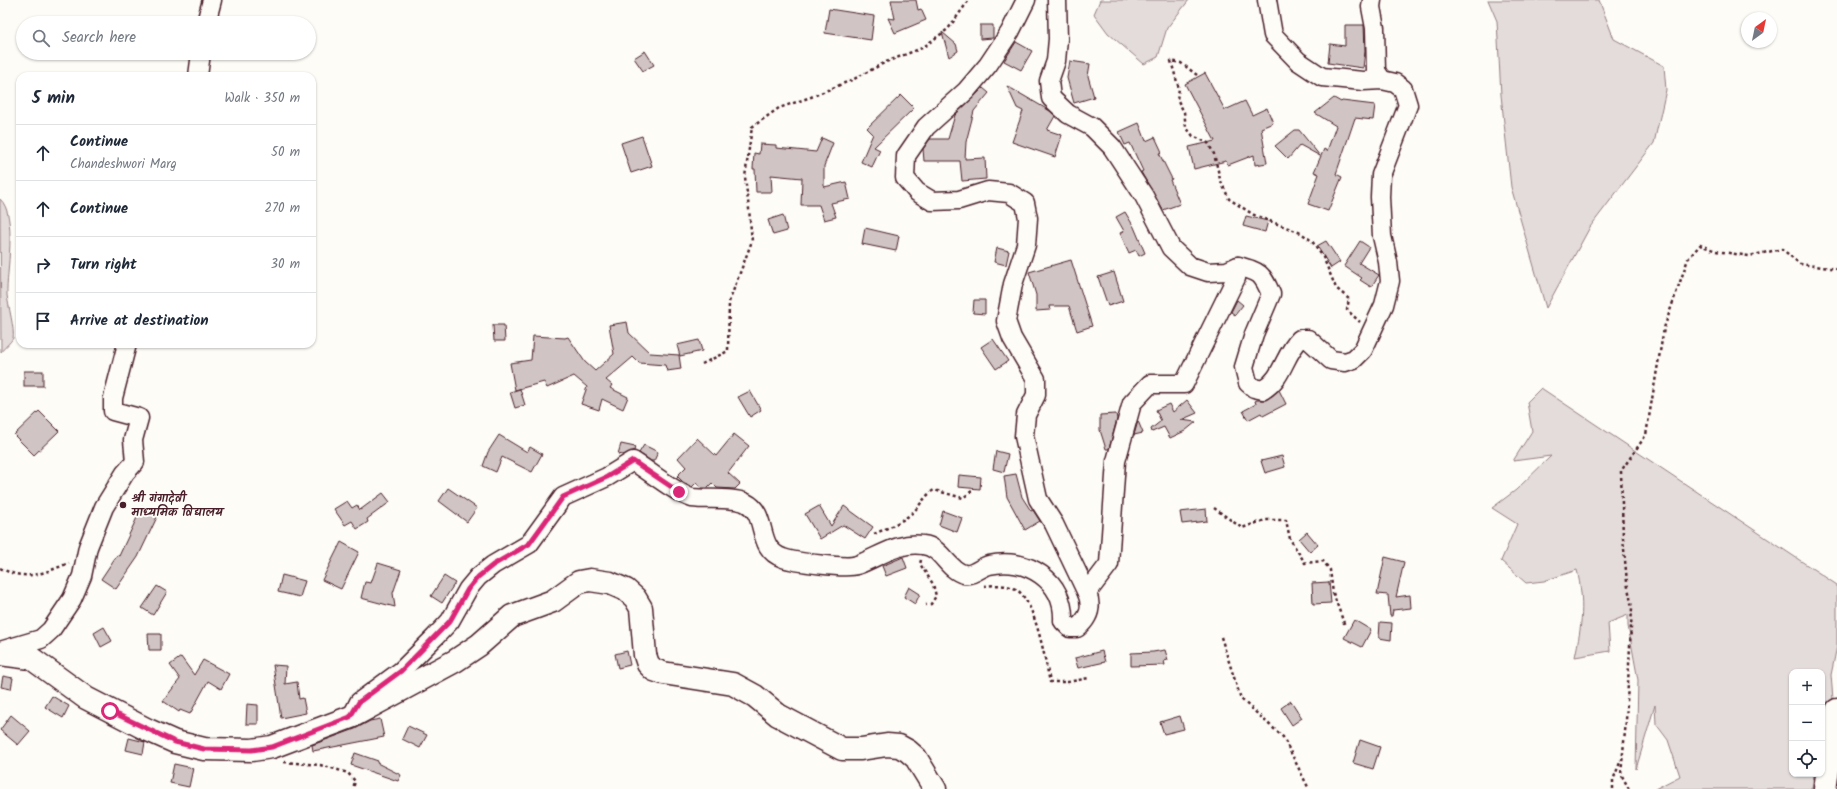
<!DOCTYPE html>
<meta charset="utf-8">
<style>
body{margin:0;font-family:Kalam,"Playpen Sans Deva",sans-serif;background:#f6f6f7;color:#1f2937}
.controls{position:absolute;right:12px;bottom:12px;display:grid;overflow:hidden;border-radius:8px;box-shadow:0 1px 3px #0004}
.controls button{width:36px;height:36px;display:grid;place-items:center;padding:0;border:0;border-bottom:1px solid #e0e1e3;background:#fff;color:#1f2937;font:20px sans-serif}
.compass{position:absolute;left:1741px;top:12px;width:36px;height:36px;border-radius:50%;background:#fff;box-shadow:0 1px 3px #0004;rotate:33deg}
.stop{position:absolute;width:12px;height:12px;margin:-9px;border:3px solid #db2777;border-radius:50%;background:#fff}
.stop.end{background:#db2777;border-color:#fff;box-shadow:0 1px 4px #0008}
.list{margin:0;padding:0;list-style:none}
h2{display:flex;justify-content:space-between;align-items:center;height:52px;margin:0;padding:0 16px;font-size:17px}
h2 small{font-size:13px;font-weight:400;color:#747a83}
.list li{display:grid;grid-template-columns:26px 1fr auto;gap:12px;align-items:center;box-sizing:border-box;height:56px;padding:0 16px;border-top:1px solid #e0e1e3}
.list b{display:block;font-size:15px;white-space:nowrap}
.list p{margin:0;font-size:13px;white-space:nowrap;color:#747a83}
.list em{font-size:13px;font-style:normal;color:#747a83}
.icon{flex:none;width:22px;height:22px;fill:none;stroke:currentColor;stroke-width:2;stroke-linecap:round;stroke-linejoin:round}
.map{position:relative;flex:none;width:1837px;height:789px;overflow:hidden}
.search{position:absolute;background:#fff;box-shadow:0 1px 3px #0004;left:16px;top:16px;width:300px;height:44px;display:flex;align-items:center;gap:10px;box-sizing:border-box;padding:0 14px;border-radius:22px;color:#747a83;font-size:15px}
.panel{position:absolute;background:#fff;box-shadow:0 1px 3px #0004;left:16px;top:72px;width:300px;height:276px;border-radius:12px}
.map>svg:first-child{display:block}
</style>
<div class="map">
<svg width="1837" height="789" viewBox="0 0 1837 789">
<rect width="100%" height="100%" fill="#fdfcf7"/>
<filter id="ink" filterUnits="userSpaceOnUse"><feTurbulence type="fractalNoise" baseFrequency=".025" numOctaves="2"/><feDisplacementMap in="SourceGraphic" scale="8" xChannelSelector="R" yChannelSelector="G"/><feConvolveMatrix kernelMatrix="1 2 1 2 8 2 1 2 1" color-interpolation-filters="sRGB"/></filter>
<g filter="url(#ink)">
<!-- green -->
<g fill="#e3dcda" stroke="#967e82">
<polygon points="1100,0 1189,0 1167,28 1158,57 1144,64 1108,33 1094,14"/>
<polygon points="1488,0 1599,0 1614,39 1664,66 1666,90 1654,143 1590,227 1546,308 1511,187 1501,95 1497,21"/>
<path d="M0,199c18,16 6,75 7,96 1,10 8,35 6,43 -2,4 -9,10 -12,14z"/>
<path d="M1541,388l296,197v61l-6,29 2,24 -11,37v-64h-30v102h22l-2,15h-157l25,-13 -12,-36 -12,-16 -1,-19 -19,64 2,-89 -10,-54v-11l-20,8 2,28 -35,6c7,-33 10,-54 2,-87l-33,11 -18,2 -25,-22 16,-37 -25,-16 24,-18 35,-34 -38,5 19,-30 -5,-29z"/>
</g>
<!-- building -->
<g fill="#d0c5c4" stroke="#4a1f2b">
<polygon points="891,0 916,0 918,10 921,9 926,20 895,33 888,18 895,19"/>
<polygon points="829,9 874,16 871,40 825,33"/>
<polygon points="980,25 993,25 993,38 980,39"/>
<polygon points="1345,25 1364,25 1365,51 1363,68 1328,63 1330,44 1345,46"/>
<polygon points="942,32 956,44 958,51 949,57"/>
<polygon points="1016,42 1032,51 1021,70 1004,61"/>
<polygon points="645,51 654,65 643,71 634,58"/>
<polygon points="1070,61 1090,64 1088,76 1094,97 1074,103 1067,78"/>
<polygon points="1205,73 1225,110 1245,101 1252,115 1267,108 1273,123 1261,128 1267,163 1255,165 1254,155 1228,165 1226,161 1194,169 1189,147 1215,141 1185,84"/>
<polygon points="1007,86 1050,111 1055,116 1047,130 1062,135 1055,157 1012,142 1023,111 1017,108"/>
<polygon points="983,88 989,93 974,111 966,142 965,159 985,158 986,179 962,181 960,161 924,161 923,149 930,139 948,139 955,115"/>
<polygon points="901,95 914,108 874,147 880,150 872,167 861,162 873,134 867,128"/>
<polygon points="1334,98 1341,102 1342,101 1375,105 1373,120 1355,118 1336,174 1342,177 1328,211 1308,204 1319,174 1314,172 1324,149 1327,151 1336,126 1315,113"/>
<polygon points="1139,123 1146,141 1155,137 1162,152 1159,153 1172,179 1170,180 1180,204 1163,210 1141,172 1143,171 1130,143 1125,145 1119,132"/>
<polygon points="1295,130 1299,130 1320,156 1300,145 1288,159 1275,146"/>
<polygon points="642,136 652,166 631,173 621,143"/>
<polygon points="822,138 833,143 824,166 824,187 846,182 850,199 831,203 836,217 824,220 819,205 801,205 802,178 771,175 772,192 756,192 755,169 753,169 754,153 759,154 760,144 776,145 776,148 816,152"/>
<polygon points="1125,212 1134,227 1145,253 1139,256 1136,250 1129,253 1120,233 1124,231 1116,217"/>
<polygon points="783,215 787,231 773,235 768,220"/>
<polygon points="1246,216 1268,221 1265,232 1243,226"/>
<polygon points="865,228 899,236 896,251 862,244"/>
<polygon points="1326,241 1340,262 1331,268 1317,246"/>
<polygon points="1360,241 1369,247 1359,263 1379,275 1371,287 1360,280 1362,278 1344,266"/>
<polygon points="997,248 1009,251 1006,265 994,262"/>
<polygon points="1071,260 1092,326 1077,331 1069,306 1049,306 1050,310 1036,311 1036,295 1029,272"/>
<polygon points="1114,272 1123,301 1108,306 1098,277"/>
<polygon points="974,300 985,300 985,314 973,313"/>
<polygon points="1237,300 1243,305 1235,315 1231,312"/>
<polygon points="627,322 629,333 650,353 679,355 681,369 667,371 665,365 639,363 633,357 606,380 612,385 610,388 628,397 623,409 602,399 599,410 581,404 587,387 574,376 547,388 544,382 515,390 510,363 531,360 533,336 565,338 568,337 585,362 595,371 614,354 609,325"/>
<polygon points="493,325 504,325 505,341 494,341"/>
<polygon points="993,339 1008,361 996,369 981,347"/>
<polygon points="699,340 702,351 680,356 677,345"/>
<rect x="24" y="371" width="19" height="15"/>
<polygon points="520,389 525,405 515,408 510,392"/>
<polygon points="1279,390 1286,404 1263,416 1261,413 1248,420 1243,411 1256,404 1255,401 1257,400 1266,400"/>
<polygon points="750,391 761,410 750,417 738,397"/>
<polygon points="1187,400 1197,413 1181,420 1196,422 1185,431 1170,438 1164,427 1152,432 1151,429 1161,421 1156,410 1169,404 1173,412"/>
<polygon points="39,411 59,431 34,455 14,435"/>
<polygon points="1116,414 1117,419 1109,449 1106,449 1100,430 1100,415"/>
<polygon points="1138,421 1143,433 1134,435"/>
<polygon points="734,434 749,446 728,473 740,484 735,489 717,488 712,483 707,488 702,488 696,483 692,487 683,482 677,476 686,467 678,458 697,438 716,456"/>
<polygon points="499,435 527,452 530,447 542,454 532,472 502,457 496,472 483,466 488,452"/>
<polygon points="621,444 635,447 634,451 623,455 618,454"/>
<polygon points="644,445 658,452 654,461 651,461 639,453"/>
<polygon points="996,451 1008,454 1004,472 993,469"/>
<polygon points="1282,456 1285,467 1265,473 1261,461"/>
<polygon points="1016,474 1022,497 1031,511 1033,510 1040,521 1025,530 1007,497 1004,476"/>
<polygon points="959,475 981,477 980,489 958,487"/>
<polygon points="448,488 477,508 467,522 439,501"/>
<polygon points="383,493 390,502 367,519 368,522 357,529 352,521 345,525 334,509 347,501 352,508 357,505 360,510"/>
<polygon points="819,506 831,526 844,506 873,527 865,539 843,525 820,539 805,514"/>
<polygon points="142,507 158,515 138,557 116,589 101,579 117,555 119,556"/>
<polygon points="1206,509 1207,521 1182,524 1180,512"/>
<polygon points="943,511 962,518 957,532 939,525"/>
<polygon points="1307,532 1318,545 1310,552 1299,539"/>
<polygon points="341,542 359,552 341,589 322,580"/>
<polygon points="903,557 907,568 886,576 882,566"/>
<polygon points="1385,557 1404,562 1396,597 1410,595 1411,608 1393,610 1392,616 1390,616 1388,595 1377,594"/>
<polygon points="378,563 401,570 393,593 395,607 361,598 365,582 371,583"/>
<polygon points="282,575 305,581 300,597 278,592"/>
<polygon points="444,576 455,583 442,603 431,596"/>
<polygon points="1329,582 1331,603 1313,604 1312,583"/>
<polygon points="157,586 167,592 153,615 142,608"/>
<polygon points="909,587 920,594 915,604 904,597"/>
<polygon points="1354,620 1371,630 1362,647 1344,638"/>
<polygon points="1380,622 1392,623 1391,640 1379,638"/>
<polygon points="104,627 112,641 101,647 94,633"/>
<polygon points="148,634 161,634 161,650 149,650"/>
<polygon points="1165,650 1168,660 1164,661 1165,665 1131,666 1131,653 1153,652"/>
<polygon points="627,651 630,665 618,668 615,654"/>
<polygon points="1102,651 1105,662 1078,668 1075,658"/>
<polygon points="181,657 194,675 203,660 229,674 221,689 208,681 190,714 180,710 179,712 163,701 180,679 170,665"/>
<polygon points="273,665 286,666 285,684 297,682 299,699 303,698 306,713 281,718"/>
<polygon points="3,676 13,678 11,689 1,687"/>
<polygon points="52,696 69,706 63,718 45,707"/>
<polygon points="1291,701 1302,718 1292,725 1281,708"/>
<polygon points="247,704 258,705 258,724 246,724"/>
<polygon points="11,715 30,731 18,745 0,730"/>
<polygon points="1180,716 1184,729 1164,734 1160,722"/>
<polygon points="380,719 384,737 313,751 312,745 355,729 370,721"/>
<polygon points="408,726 427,735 420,748 402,739"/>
<polygon points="129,738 145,742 143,754 126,750"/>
<polygon points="1360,740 1380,747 1373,769 1353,763"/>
<polygon points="355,753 378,761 377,763 401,775 398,781 351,765"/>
<polygon points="174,764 193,768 189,787 170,783"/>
</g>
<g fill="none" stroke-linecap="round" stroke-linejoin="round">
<!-- minor casing -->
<g stroke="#4a1f2b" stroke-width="21">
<g id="minor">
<polyline points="1026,0 1010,32 988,65 966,91 926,127 906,156 905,178 917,192 932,201 959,200 988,191 1009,193 1025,203 1028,218 1026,245 1013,284 1006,321 1012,338 1036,379 1036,395 1026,415 1024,436 1038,499 1054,524 1087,593"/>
<polyline points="1057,0 1058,39 1056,61 1049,81 1051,98 1068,114 1092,127 1112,147 1144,196 1171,248 1190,266 1208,272 1227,271 1238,266"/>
<polyline points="1372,0 1371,7 1375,28 1376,71 1382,80"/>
<polyline points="206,23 212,0"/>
<polyline points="198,76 201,53"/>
<polyline points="0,651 41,639 51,630 72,599 82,576 88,547 104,507 125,473 135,462 133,440 139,418 113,411 113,398 127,344"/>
<path d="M354,712l5,-10 42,-31 34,-34 15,-16 18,-32 10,-12 15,-12 36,-21 34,-47 44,-20 26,-16c13,8 46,34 59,37 15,2 42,-1 54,5 23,11 9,46 37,55 11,4 64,11 74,7 22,-8 42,-24 66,-20 19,2 24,25 41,29 9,2 17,-7 25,-9 38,-9 76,16 74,56l7,7h7c12,-10 16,-20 10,-35l22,-29 7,-103 16,-58 18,-19h34l52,-106 2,-12c22,6 24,7 33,28l-17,40 -10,33 4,16 6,5 9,2c21,-13 20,-34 37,-51h8l23,21 14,2 9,-3 9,-9 21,-45 6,-24 -2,-19 -6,-26 -2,-39 1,-22 27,-70 -5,-16 -8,-6 -13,-3 -19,1 -41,-4 -24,-16 -25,-26 -6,-35"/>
</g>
</g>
<!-- major casing -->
<g stroke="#4a1f2b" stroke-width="25">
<g id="major">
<polyline points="0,654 31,658 86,698 148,730 175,742 204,749 252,750 272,747 351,717 455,661 479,645 512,616 553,601 579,582 590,580 610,583 626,590 635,598 641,608 645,655 648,664 654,670 663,673 733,684 755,696 778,715 842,749 861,749 887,745 899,746 908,751 916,758 935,789"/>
<polyline points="1825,789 1837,710"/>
</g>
</g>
<!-- path -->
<g stroke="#4a1f2b" stroke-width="2.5" stroke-dasharray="3 3" stroke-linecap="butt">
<polyline points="1197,75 1181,63 1171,61 1179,89 1177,99 1184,112 1186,127 1193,136 1208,143 1214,154 1220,179 1229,199 1254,215 1301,233 1312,241 1323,257 1336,288 1349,299 1347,310 1360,322"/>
<polyline points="702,364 728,351 729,302 752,241 749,209 745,177 752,127 779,108 811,97 854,79 886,62 922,48 948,29 969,0"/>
<polyline points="1214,508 1242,528 1265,520 1286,520 1290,539 1305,563 1323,561 1330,570 1333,593 1345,626"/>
<path d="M874,534c14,-6 33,-14 43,-26 6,-7 9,-13 17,-18l29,8 10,-8"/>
<polyline points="921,560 920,564 933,584 936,596 931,604 926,605"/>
<path d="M0,568c26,14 44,5 69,-5"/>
<path d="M984,586c10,-1 24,-2 33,4 19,13 28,70 33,92h18l21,-4"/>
<polyline points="1221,637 1241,699 1283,737 1309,789"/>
<polyline points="284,762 320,765 335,769 348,773 355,781 353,789"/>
<polyline points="1613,789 1613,780 1621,760"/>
<polyline points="1629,789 1621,774 1626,721 1632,608 1627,582 1623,538 1621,471 1646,435 1664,328 1688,259 1700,245 1716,251 1749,256 1782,249 1800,264 1837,269"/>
</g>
<!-- minor -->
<use href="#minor" stroke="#fdfcf7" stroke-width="18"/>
<!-- major -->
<use href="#major" stroke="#fdfcf7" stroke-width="22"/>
</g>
</g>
<g fill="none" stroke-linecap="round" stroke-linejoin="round" filter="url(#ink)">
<!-- route -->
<polyline stroke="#db2777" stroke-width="5" points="110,711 175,742 204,749 252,750 272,747 350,717 359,702 401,671 450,621 468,589 478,577 493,565 529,544 563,497 607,477 633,461 679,492"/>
</g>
<!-- markers -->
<circle fill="#4a1f2b" stroke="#fdfcf7" stroke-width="1.5" cx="123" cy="505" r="4"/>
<g text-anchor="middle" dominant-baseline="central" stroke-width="4" stroke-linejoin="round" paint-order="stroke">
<!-- poi labels -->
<g font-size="12" font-weight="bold" fill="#4a1f2b" stroke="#fdfcf7" text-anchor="start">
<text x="131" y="498">श्री गंगादेवी<tspan x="131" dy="14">माध्यमिक विद्यालय</tspan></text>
</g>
</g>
</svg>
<div class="controls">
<button>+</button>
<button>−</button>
<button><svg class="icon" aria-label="locate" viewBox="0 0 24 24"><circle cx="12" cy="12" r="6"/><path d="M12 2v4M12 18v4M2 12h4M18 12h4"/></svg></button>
</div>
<svg class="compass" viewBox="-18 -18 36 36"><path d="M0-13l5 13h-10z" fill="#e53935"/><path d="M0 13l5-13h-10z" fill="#747a83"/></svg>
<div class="stop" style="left:110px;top:711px"></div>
<div class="stop end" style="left:679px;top:492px"></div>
<div class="search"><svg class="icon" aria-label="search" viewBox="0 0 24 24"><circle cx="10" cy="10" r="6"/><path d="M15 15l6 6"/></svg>Search here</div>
<section class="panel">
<h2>5 min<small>Walk · 350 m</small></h2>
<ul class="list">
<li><svg class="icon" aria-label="ahead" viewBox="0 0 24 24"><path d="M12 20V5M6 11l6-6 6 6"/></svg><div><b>Continue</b><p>Chandeshwori Marg</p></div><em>50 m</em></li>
<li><svg class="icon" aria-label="ahead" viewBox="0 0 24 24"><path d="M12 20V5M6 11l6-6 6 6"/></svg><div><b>Continue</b></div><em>270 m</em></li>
<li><svg class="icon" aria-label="right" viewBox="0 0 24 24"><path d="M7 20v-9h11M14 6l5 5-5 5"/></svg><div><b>Turn right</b></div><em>30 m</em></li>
<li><svg class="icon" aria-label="arrive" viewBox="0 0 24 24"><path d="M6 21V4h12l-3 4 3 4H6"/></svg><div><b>Arrive at destination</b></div></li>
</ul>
</section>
</div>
